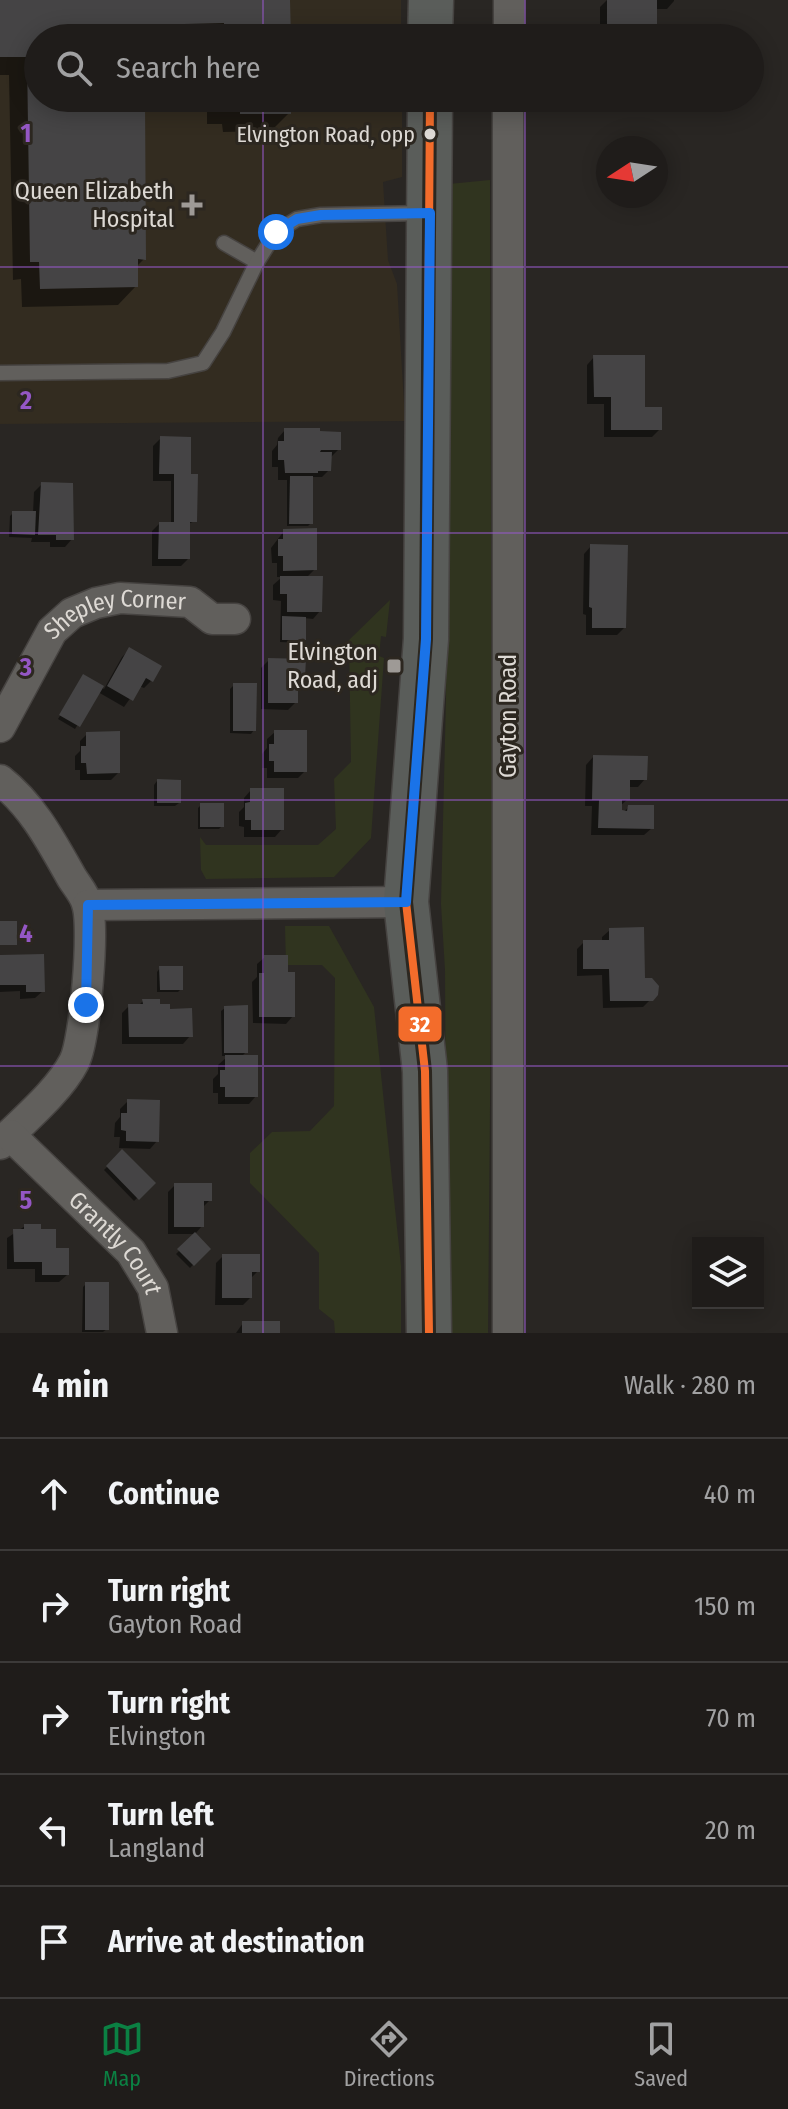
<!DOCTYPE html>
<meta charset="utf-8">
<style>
body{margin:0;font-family:"Fira Sans Condensed",sans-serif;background:#2c2927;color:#f1f3f6}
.controls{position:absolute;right:24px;bottom:24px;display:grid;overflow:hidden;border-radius:0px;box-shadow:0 4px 20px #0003}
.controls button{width:72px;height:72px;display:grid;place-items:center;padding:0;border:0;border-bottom:2px solid #3c3a39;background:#1f1c1a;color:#f1f3f6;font:40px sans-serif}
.compass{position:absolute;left:596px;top:136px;width:72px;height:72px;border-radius:50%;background:#1f1c1a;box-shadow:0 4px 20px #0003;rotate:258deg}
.stop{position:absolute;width:24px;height:24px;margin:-18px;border:6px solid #1a73e8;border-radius:50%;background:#fff}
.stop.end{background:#1a73e8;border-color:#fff;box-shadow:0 2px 8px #0008}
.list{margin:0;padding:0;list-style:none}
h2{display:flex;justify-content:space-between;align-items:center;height:104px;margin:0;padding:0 32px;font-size:34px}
h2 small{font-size:26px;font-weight:400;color:#a1a1a2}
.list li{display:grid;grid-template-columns:52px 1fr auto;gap:24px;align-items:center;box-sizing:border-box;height:112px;padding:0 32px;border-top:2px solid #3c3a39}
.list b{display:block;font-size:30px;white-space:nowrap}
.list p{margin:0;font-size:26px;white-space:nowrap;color:#a1a1a2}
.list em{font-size:26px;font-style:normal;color:#a1a1a2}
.icon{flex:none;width:44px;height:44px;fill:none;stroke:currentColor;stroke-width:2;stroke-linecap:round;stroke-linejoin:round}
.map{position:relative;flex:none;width:788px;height:1333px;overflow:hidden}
.search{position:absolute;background:#1f1c1a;box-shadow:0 4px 20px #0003;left:24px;right:24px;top:24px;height:88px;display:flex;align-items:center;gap:20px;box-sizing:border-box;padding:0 28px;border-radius:44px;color:#a1a1a2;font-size:30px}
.sheet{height:664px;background:#1f1c1a}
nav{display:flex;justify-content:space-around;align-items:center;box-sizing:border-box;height:112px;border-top:2px solid #3c3a39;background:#1f1c1a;font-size:22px;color:#a1a1a2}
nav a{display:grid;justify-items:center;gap:4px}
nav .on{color:#0b8043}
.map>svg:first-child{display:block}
</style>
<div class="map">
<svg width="788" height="1333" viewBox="0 0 788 1333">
<rect width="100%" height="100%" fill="#292623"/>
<!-- built -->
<polygon fill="#332c20" points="0,0 401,0 401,38 38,38 38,98 402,98 402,177 383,182 388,260 397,284 405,421 0,424"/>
<!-- green -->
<g fill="#30341f">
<polygon points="490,180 492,881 488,1333 447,1333 445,970 441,904 446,698 449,184"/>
<polygon points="390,600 386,637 381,636 379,656 384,658 371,838 334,877 206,879 201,870 200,837 206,845 318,845 336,829 334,779 351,762 349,640"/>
<polygon points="285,926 329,926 374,1007 401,1266 401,1333 335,1333 334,1321 319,1309 319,1253 250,1183 250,1153 272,1132 310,1131 334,1106 335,978 322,965 286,965"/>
</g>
<!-- shadow -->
<g fill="#0007">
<polygon points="0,0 288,0 289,38 38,38 38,98 143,98 144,259 136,267 136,286 118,305 22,307 21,279 13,280 9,75 0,75"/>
<polygon points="607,0 674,0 674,1 667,9 655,9 655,32 649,38 600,38 600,7"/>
<polygon points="207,98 289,98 289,113 271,131 223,132 222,124 207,124"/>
<polygon points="594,357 660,429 652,437 604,437 604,404 587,404 587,365"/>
<polygon points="285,430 339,449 331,457 329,470 322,477 311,477 311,523 308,526 287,526 287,480 278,480 278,467 272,467 272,451 277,445 278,438"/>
<polygon points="161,438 189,476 195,521 188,524 188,559 181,566 152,566 152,531 159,524 171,524 171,481 153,481 153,446"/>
<polygon points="42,484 72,539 65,547 50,547 50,542 31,542 32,538 9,537 10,516 13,513 33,513 34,492"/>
<polygon points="284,531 315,569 306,578 320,611 313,619 304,618 304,639 300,643 280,642 281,601 273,600 273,585 282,577 277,577 277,563 272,563 271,548"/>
<polygon points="591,546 624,628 617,635 586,635 586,615 583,614 584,554"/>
<polygon points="129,650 151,681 144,688 139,686 124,707 98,692 75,729 58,719 84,677 104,689 122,657"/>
<polygon points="269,660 303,676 296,684 296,702 288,710 261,709 261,668"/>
<polygon points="234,685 254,730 251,734 230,733 230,689"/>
<polygon points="275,732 305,771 298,778 267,778 267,768 262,768 262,754 267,748 267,739"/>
<polygon points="87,734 118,773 111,780 80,780 80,770 75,770 75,756 80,751 80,741"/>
<polygon points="593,757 645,779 638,787 628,787 628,799 620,806 620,815 629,807 652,828 644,835 591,835 592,806 585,806 586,765"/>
<polygon points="157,781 179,803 175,806 154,806 154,785"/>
<polygon points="251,790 282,829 275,837 244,837 244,827 239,826 239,812 244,807 244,798"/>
<polygon points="201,805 222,826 219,829 198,829 198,808"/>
<polygon points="610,930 643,980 656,994 643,1007 603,1008 602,975 577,976 577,949 584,942 602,942 602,937"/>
<polygon points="0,957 43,991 35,998 20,999 20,991 0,992"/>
<polygon points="265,957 293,1016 286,1024 253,1023 252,982 257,977 257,964"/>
<polygon points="160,968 181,989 178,992 157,992 157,972"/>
<polygon points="143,1001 168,1010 190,1036 183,1044 122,1044 122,1013 129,1006 138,1006"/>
<polygon points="225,1008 246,1052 241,1057 256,1096 249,1104 218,1104 218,1093 213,1093 213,1079 218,1074 218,1065 228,1056 222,1056 221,1011"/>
<polygon points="128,1101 157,1141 150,1149 119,1148 120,1137 114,1137 115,1123 120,1117 120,1109"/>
<polygon points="122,1152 153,1183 134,1201 104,1170"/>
<polygon points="175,1185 210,1200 202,1208 202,1226 195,1234 168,1234 168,1192"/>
<polygon points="25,1226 39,1231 54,1250 67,1275 59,1282 35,1282 35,1269 7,1269 7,1238"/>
<polygon points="195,1235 208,1249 190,1268 176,1254"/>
<polygon points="223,1256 258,1271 250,1279 250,1298 243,1305 215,1305 216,1263"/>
<polygon points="86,1284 107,1329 103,1332 82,1332 83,1287"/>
<polygon points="243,1323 278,1333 236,1333"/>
</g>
<!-- building -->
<g fill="#454445">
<polygon points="0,0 290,0 291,38 224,38 224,23 145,25 145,38 38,38 38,98 145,98 146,260 138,259 138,287 40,289 39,262 30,262 27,57 0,57"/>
<polygon points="607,0 657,0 657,33 642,33 642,38 607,38"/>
<polygon points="225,98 291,98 291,114 240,114 240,106 225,107"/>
<polygon points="593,355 645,355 645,407 662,407 662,430 611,430 611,397 594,397"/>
<polygon points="284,428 320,428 320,431 341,432 341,450 321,450 320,452 332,452 331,471 318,471 318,473 285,473 284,460 278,460 278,441 284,441"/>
<polygon points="160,436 191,437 191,474 198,474 197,522 190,522 190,559 158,559 159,522 174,522 174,474 159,474"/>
<polygon points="290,476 313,476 313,524 289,524"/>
<polygon points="41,482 73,483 74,540 56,540 56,535 38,535"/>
<polygon points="12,511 36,511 35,535 12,534"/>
<polygon points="317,528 317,570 283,571 283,556 278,556 278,539 283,539 283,529"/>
<polygon points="590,544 628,545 626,628 592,628 592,608 589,607"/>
<polygon points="280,576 323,576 322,612 287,612 287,594 280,594"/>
<polygon points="282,616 306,617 306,640 282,640"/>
<polygon points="129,647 162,666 153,682 146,678 133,701 107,686"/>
<polygon points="268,658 306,659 305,677 298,677 298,703 268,703"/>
<polygon points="83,674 104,686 80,727 59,715"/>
<polygon points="233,683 257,683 256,731 233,731"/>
<polygon points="274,730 307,730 307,772 274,772 274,761 269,761 269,744 274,744"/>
<polygon points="120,731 120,773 87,774 86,763 81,763 81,746 86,746 86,732"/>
<polygon points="593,755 648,756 647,780 630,780 630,800 622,800 622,810 627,811 628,805 654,805 654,829 598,828 599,800 592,800"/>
<polygon points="157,779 181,780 181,803 157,803"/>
<polygon points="250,788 284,788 284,830 251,830 251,820 245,820 245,803 250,802"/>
<rect x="200" y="803" width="24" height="24"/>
<rect x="0" y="921" width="17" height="24"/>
<polygon points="644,927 645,978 652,978 659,986 658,995 653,1001 610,1001 609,969 583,969 583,940 609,940 609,928"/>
<polygon points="44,954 45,992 26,992 26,985 0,985 0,955"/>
<polygon points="264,955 288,955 288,972 295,972 295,1017 259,1017 259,973 264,973"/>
<polygon points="159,966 183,966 183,990 160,990"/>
<polygon points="142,999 160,999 160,1004 170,1004 170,1009 192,1008 193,1037 129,1037 128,1004 143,1004"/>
<polygon points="248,1005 248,1053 224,1053 224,1006"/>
<polygon points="225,1055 258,1055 258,1097 225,1097 225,1087 220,1087 220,1070 225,1070"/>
<polygon points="127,1099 160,1100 159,1142 126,1141 126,1131 121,1130 121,1113 127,1113"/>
<polygon points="122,1149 156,1183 139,1200 106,1166"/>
<polygon points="174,1183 212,1183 212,1201 204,1201 204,1227 174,1227"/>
<polygon points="24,1224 41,1224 41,1229 56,1229 56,1248 69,1248 69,1275 42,1275 42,1262 14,1262 13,1229 24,1229"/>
<polygon points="195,1232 211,1249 194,1266 177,1249"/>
<polygon points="222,1254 260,1254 260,1272 252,1272 252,1298 222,1298"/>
<rect x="85" y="1282" width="24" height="48"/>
<rect x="242" y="1321" width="38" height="12"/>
</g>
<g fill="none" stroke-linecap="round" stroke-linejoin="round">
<!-- service casing -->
<g stroke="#464341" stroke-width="17">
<g id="service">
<polyline points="224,243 257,262"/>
<polyline points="0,373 168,371 203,363 223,332 257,262 276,232 297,219 321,215 425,213"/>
</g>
</g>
<!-- minor casing -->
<g stroke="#464341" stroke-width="33">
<g id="minor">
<polyline points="509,38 509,0"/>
<path id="s1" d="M0,727l52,-96 20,-18 24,-10 24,-5 70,4 22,17h23"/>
<path d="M0,780c33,26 51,61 72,98 5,8 13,17 15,26 8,23 -2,137 -13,158 -15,29 -51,59 -74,82"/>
<polyline points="88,905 406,902"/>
<path id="s2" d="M10,1135l121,117 22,36 9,45"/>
<polyline points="508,1333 508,98"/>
</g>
</g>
<!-- primary casing -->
<g stroke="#464341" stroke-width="47">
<g id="primary">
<polyline points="430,38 431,0"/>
<polyline points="429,1333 425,1071 406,902 426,639 430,98"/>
</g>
</g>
<!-- service -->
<use href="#service" stroke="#615f5c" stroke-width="14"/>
<!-- minor -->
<use href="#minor" stroke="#615f5c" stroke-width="30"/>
<!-- primary -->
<use href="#primary" stroke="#5a5d5a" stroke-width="44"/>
<!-- bus-1 casing -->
<g stroke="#2c2720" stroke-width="14">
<polyline id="bus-1" points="429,1333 425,1071 406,902 426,639 430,98"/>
</g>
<!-- bus-1 -->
<use href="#bus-1" stroke="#f36c2b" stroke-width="8"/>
</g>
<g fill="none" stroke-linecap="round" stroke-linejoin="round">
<!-- route -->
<polyline stroke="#1a73e8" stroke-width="10" points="86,1005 88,905 406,902 426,639 430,213 321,215 297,219 276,232"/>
</g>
<!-- grid -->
<path fill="none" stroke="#9457c4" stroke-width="2" stroke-opacity="0.55" d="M263,0v38M525,0v38M263,98v1235M525,98v1235M0,267h788M0,533h788M0,800h788M0,1066h788"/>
<!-- markers -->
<circle fill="#ddd9d4" stroke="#2c2720" stroke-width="3" cx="430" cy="134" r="7"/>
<g fill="#9e9a96" stroke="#2c2720" stroke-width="3">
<path d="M188 193h8v8h8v8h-8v8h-8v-8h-8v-8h8z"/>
<rect x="386" y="658" width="16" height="16" rx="4"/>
</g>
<g text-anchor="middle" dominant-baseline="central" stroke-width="6" stroke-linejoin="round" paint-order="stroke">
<!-- bus labels -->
<g font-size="22" fill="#ddd9d4" stroke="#2c2720" text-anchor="end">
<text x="415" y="134">Elvington Road, opp</text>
</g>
<!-- poi labels -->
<g font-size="24" fill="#ddd9d4" stroke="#2c2720" text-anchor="end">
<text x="174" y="191">Queen Elizabeth<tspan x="174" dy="28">Hospital</tspan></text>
<text x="378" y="652">Elvington<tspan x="378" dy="28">Road, adj</tspan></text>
</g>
<!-- street labels -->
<g font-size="24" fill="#ddd9d4" stroke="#2c2720">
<text stroke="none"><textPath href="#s1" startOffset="178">Shepley Corner</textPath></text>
<text transform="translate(508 716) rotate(-90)">Gayton Road</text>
<text stroke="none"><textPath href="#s2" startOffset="152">Grantly Court</textPath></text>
</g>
</g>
<g font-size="26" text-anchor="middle" font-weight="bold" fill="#9457c4" stroke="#2c2720" stroke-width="6" stroke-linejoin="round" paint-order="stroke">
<text x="26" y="142">1</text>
<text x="26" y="409">2</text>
<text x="26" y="676">3</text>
<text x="26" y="942">4</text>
<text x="26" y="1209">5</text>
</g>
<rect stroke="#2c2720" stroke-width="3" x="397" y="1005" width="46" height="38" rx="8" fill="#f36c2b"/>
<g font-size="22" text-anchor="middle" font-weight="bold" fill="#fff">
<text x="420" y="1032">32</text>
</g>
</svg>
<div class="controls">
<button><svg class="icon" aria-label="layers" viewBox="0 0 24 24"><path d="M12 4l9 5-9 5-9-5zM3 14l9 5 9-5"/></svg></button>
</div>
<svg class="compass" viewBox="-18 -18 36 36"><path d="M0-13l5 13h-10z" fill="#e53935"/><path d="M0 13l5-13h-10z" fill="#a1a1a2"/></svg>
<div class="stop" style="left:276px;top:232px"></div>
<div class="stop end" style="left:86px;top:1005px"></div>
<div class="search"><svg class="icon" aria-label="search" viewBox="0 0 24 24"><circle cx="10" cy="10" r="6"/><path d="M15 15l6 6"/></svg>Search here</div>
</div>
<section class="sheet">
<h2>4 min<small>Walk · 280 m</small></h2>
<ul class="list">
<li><svg class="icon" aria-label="ahead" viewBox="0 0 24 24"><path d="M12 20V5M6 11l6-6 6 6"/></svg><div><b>Continue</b></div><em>40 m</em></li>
<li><svg class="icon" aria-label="right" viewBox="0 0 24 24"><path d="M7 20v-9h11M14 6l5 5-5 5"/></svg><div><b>Turn right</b><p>Gayton Road</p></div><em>150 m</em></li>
<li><svg class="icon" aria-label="right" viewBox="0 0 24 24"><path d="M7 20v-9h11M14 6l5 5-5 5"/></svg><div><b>Turn right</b><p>Elvington</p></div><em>70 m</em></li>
<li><svg class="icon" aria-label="left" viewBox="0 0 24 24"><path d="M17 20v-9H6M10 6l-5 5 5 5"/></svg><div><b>Turn left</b><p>Langland</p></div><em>20 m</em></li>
<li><svg class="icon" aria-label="arrive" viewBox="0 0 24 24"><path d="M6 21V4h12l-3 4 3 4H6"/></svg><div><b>Arrive at destination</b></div></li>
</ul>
</section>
<nav>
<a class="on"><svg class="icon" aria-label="map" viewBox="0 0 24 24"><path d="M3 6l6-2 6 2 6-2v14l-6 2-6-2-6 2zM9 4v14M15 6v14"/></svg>Map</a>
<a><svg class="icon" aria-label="directions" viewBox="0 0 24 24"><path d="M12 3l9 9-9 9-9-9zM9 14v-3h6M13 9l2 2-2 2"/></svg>Directions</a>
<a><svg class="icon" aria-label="saved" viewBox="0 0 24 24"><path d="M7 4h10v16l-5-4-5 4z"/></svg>Saved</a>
</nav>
